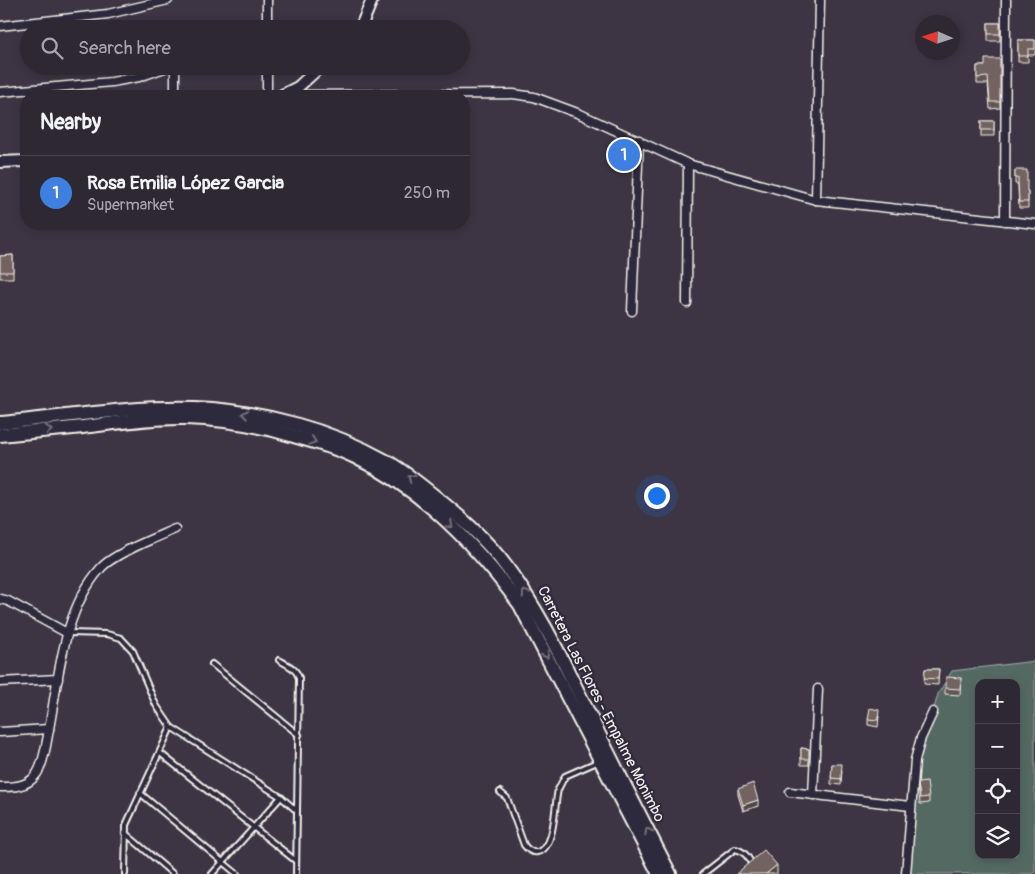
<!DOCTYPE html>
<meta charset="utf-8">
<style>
body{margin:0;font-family:Pangolin,sans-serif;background:#3a343f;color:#f1f3f6}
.controls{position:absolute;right:15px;bottom:15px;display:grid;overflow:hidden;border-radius:10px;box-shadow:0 2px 8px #0003}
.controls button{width:45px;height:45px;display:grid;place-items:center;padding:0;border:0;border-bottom:1px solid #49444e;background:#2e2833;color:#f1f3f6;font:25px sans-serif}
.compass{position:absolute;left:915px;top:15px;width:45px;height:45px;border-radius:50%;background:#2e2833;box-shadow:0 2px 8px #0003;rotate:273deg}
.you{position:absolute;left:656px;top:495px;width:18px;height:18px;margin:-12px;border:4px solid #fff;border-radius:50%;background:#1a73e8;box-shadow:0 0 0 8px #1a73e833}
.badge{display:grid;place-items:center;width:32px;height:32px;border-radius:50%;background:#8abfa5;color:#fff;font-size:16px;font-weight:700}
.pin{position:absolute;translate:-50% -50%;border:2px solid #fff;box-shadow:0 1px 5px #0006}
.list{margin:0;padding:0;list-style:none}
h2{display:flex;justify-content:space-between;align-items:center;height:65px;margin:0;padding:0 20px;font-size:21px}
h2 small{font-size:16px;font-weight:400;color:#a7a6ac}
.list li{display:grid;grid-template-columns:32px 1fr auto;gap:15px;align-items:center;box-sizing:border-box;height:75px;padding:0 20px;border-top:1px solid #49444e}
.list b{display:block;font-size:19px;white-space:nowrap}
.list p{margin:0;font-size:16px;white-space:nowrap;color:#a7a6ac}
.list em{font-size:16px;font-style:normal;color:#a7a6ac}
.icon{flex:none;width:28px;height:28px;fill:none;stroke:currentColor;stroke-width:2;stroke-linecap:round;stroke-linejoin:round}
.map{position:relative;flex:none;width:1035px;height:874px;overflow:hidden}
.search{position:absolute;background:#2e2833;box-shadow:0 2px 8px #0003;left:20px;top:20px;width:450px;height:55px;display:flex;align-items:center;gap:12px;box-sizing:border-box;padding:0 18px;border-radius:28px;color:#a7a6ac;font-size:19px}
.panel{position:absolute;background:#2e2833;box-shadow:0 2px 8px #0003;left:20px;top:90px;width:450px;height:140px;border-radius:20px}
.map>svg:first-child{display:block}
</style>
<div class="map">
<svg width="1035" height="874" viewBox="0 0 1035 874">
<rect width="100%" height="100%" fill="#3d3544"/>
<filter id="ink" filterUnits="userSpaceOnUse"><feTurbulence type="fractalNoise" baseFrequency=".02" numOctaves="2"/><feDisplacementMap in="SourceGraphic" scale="10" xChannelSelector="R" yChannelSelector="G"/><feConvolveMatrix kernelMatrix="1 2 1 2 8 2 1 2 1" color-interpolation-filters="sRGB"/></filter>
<g filter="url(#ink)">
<!-- green -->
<path fill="#546964" stroke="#a4ada6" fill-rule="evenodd" d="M1035,661v213h-129l9,-114 18,-48 5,-18 14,-23zM979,683h37v172h-37z"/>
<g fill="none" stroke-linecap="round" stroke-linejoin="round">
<!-- service casing -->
<g stroke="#f4f1e8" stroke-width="8">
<g id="service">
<polyline points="69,633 107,634 121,638 133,651 156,705 171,727 126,825 125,874"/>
<path d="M279,660c9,5 17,8 20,18l-2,133"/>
<polyline points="212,664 299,735"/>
<polyline points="171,727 281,797 297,811 296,874"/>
<polyline points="160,753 296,861"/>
<path d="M500,792l7,6 17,47c3,4 7,8 13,7 19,-2 17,-48 21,-62 2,-5 5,-10 7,-14l32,-14"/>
<polyline points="140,793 237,874"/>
<polyline points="125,833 173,874"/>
<polyline points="212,874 281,797"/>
<path d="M703,874l32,-25c7,1 15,8 16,16"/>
</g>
</g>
<!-- minor casing -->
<g stroke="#f4f1e8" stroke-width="11">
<g id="minor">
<polyline points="267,0 267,29"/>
<polyline points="0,26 108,14 168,0"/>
<polyline points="267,66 267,96"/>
<polyline points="0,92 112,82 139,77 170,66"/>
<polyline points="283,95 513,94 534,97 580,114 688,164 816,200 1035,224"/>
<polyline points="175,96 175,66"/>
<polyline points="816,200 820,0"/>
<polyline points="1005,221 1006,0"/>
<polyline points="687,303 688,164"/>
<polyline points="632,311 639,140"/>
<polyline points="0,599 8,601 67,633"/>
<polyline points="0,682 58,679"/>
<polyline points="0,732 49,729"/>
<path d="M0,787c12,0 27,0 35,-11 8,-8 12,-35 14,-47 10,-53 14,-119 52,-161 12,-14 56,-31 74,-39"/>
<polyline points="790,792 910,806"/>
<polyline points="813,795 818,689"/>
<polyline points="906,874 915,760 921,738 933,712"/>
</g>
</g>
<!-- tertiary casing -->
<g stroke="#f4f1e8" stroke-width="14">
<g id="tertiary">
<polyline points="360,29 372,0"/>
<polyline points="280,96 298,87 321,66"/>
<polyline points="0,162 26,161"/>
</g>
</g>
<!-- trunk casing -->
<g stroke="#f4f1e8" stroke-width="16">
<g id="trunk">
<path d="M0,423c64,-6 130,-17 195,-15 65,3 134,21 191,53 15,8 28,19 41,29 30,24 59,48 81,79 34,45 57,97 82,147 26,53 53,105 80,158"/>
<path d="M0,435c28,-3 55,-5 83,-8 34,-4 68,-10 102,-9 37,1 74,7 109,18 20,6 41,11 61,21 67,32 121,88 165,148l139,269"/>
</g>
</g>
<!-- service -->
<use href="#service" stroke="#2f2a3d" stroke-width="4"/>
<!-- minor -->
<use href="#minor" stroke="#2f2a3d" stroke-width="8"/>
<!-- tertiary -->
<use href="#tertiary" stroke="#2f2a3d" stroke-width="10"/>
<!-- trunk -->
<use href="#trunk" stroke="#2f2a3d" stroke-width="12"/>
</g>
<!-- wall -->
<g fill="#635553" stroke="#f4f1e8">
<rect x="988" y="23" width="12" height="18"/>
<polygon points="1018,40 1035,40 1035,55 1028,55 1028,62 1018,62"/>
<polygon points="1000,59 1000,108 990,109 988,84 977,84 977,66 985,66"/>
<rect x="981" y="121" width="13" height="15"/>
<polygon points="1015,170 1027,191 1028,191 1028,208 1019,208 1018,188 1018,184 1015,184"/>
<polygon points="13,255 13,278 0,278 0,256"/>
<polygon points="925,669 939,669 938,685 924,684"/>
<polygon points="961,678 960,695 945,694 945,688"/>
<polygon points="879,716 878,727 868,725 868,719"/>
<polygon points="801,748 809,749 809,765 801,765"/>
<polygon points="832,764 842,770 841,785 831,784"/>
<polygon points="918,783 929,797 929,803 920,804"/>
<polygon points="738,789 758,806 743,811 738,795"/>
</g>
<!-- shaded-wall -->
<g fill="#504543" stroke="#f4f1e8">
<polygon points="758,800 758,806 743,811 743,805"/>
<polygon points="777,865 777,874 766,874"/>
</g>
<!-- building -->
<g fill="#736360" stroke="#f4f1e8">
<rect x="988" y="23" width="12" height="11"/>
<polygon points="1018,40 1035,40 1035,49 1028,49 1028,56 1018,56"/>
<polygon points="985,59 1000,59 1000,102 990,102 988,77 977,78 977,66 985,66"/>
<polygon points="191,92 201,93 200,96 191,96"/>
<rect x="981" y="121" width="13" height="9"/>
<polygon points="1015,170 1027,170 1027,191 1028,191 1028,202 1019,202 1018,181 1018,178 1015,178"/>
<polygon points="13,255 13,272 0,272 0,256"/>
<polygon points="925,669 939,669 938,679 924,678"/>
<polygon points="946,677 961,678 960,689 945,688"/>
<polygon points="870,708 879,710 878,720 868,719"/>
<polygon points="801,748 809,749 809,759 801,759"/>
<polygon points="832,764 842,764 841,779 831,778"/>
<polygon points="927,782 929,797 920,798 918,783"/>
<polygon points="753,783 758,800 743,805 738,789"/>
<polygon points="764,850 777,865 766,874 736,874"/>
</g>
<!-- one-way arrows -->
<defs><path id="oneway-chevron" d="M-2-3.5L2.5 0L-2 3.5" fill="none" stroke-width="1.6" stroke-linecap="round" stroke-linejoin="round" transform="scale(1.25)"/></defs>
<g stroke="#747079">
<use href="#oneway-chevron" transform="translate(245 414) rotate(-171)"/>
<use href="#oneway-chevron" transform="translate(49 430) rotate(-5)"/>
<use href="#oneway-chevron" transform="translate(313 441) rotate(18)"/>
<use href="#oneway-chevron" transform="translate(411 478) rotate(-143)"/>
<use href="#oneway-chevron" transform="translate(450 525) rotate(43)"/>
<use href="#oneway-chevron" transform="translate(525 593) rotate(-123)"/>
<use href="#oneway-chevron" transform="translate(546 655) rotate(63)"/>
<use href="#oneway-chevron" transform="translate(648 831) rotate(-117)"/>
</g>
</g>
<g text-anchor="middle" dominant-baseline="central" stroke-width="4.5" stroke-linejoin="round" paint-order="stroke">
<!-- street labels -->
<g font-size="15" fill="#f4f1e8" stroke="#2f2a3d">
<text transform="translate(601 704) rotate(63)">Carretera Las Flores - Empalme Monimbo</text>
</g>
</g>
</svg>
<div class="controls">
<button>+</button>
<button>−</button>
<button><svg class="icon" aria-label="locate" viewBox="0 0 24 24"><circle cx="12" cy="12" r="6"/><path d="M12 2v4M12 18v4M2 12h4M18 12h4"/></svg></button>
<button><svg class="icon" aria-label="layers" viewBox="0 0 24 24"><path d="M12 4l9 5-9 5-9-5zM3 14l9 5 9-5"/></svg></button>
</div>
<svg class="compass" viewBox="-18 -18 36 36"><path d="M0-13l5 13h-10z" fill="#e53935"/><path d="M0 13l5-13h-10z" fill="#a7a6ac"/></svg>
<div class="you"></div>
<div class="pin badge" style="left:624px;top:155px;background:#3f7fe0">1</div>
<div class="search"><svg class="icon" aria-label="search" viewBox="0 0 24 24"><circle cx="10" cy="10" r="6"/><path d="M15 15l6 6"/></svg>Search here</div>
<section class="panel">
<h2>Nearby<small></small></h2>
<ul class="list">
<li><span class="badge" style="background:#3f7fe0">1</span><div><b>Rosa Emilia López Garcia</b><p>Supermarket</p></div><em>250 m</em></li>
</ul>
</section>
</div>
